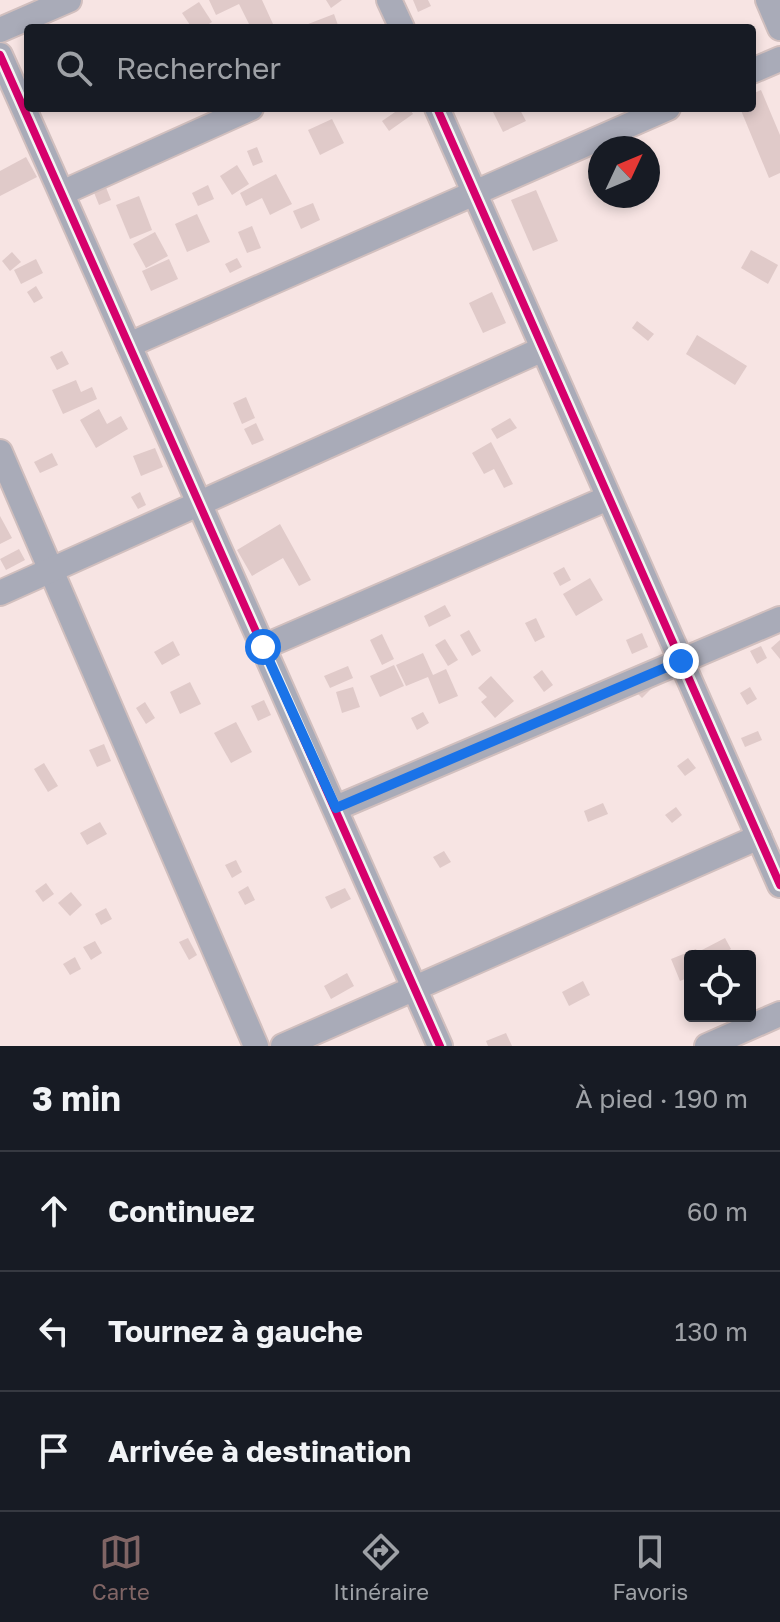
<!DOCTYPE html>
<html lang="fr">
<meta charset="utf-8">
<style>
body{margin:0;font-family:"Golos Text",sans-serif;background:#242831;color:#f1f3f6}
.controls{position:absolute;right:24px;bottom:24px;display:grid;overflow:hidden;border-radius:8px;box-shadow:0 4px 12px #0003}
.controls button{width:72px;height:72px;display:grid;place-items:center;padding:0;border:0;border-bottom:2px solid #363941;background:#171b24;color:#f1f3f6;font:40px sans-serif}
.compass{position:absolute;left:588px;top:136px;width:72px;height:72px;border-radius:50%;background:#171b24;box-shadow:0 4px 12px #0003;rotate:46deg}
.stop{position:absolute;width:24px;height:24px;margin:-18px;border:6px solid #1a73e8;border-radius:50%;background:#fff}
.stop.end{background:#1a73e8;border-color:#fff;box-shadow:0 2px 8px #0008}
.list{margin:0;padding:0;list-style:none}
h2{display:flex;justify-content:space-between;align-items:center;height:104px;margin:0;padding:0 32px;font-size:34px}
h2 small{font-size:26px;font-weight:400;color:#9ea1a6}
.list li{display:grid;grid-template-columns:52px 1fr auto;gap:24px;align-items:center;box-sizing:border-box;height:120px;padding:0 32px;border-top:2px solid #363941}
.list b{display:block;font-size:30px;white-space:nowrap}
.list em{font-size:26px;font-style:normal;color:#9ea1a6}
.icon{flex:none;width:44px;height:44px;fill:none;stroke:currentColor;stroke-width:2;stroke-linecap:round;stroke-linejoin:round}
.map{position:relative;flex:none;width:780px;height:1046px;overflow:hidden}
.search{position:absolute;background:#171b24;box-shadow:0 4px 12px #0003;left:24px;right:24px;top:24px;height:88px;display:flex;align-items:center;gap:20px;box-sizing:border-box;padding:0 28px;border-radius:8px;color:#9ea1a6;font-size:30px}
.sheet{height:464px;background:#171b24}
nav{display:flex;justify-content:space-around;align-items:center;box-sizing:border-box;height:112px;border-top:2px solid #363941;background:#171b24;font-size:22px;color:#9ea1a6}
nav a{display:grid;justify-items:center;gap:4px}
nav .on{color:#806565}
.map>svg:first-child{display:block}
</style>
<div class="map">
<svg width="780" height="1046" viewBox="0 0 780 1046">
<rect width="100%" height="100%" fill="#f7e4e3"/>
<!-- building -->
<g fill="#e0cac9">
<polygon points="209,0 262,0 273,24 265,28 251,28 239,4 216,15"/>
<polygon points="326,0 342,0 331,8"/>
<polygon points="413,0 428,0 431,6 418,12"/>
<polygon points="199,2 212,22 203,28 192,28 182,13"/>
<polygon points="334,14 339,28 304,28 303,26"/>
<polygon points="761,90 780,135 780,173 769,178 740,108 752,108 752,94"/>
<polygon points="401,108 409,108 413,114 389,131 382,121"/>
<polygon points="491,108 519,108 526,121 503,132"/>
<polygon points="332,119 344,143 320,155 308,130"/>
<polygon points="257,147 263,162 253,166 247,151"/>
<polygon points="26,157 37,177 0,196 0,171"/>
<polygon points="237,165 249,184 232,195 220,176"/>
<polygon points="276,174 292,204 270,215 262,198 246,206 240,193"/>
<polygon points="105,185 111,200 99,205 93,190"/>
<polygon points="208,185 214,199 198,206 192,193"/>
<polygon points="536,190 558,241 533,251 511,200"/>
<polygon points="139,196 152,230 130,239 116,205"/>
<polygon points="313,203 320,220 301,229 293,211"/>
<polygon points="197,214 210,242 187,252 175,224"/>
<polygon points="252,226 261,248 247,253 238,232"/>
<polygon points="155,232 168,256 146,268 133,244"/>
<polygon points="751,250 778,265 768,284 741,268"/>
<polygon points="12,252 21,262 10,271 2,261"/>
<polygon points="237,258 242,267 230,273 225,264"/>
<polygon points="36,259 43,273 21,284 14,270"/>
<polygon points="169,259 178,279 151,291 142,271"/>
<polygon points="36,286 43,298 34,303 27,292"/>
<polygon points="492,292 506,323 483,333 469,303"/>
<polygon points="637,321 654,334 648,341 632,328"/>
<polygon points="697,335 747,366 735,385 686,354"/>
<polygon points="62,351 69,364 57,370 50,357"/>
<polygon points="76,380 81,392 92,387 97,399 63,414 52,390"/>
<polygon points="246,397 255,418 242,424 233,403"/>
<polygon points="99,409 107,424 121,416 128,429 96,448 80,420"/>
<polygon points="510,418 517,428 497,439 491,429"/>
<polygon points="256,423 264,440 252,445 244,429"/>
<polygon points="491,442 513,484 504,488 494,469 484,474 472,453"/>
<polygon points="155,448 163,467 141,476 133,456"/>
<polygon points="52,453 58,465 40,473 34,462"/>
<polygon points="140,492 146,505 138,509 131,497"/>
<polygon points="0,516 12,538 0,544"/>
<polygon points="280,524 311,580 299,586 283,558 252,576 237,550"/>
<polygon points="19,549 25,560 6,570 0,559"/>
<polygon points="564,567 571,580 560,586 553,573"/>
<polygon points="590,578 603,600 576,616 563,594"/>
<polygon points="445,605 451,616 429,627 424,616"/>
<polygon points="536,618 545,637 535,642 525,623"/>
<polygon points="469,630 481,651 472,656 460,635"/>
<polygon points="642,633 648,647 632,654 626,640"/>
<polygon points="382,634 394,659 382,665 370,640"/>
<polygon points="445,639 458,660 448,666 435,645"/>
<polygon points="780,640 780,659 771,648"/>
<polygon points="173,641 180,655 162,665 154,652"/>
<polygon points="761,646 767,658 757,664 750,651"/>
<polygon points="423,653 433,675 446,669 458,696 439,704 428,677 406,686 396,665"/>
<polygon points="394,665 404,686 380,697 370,676"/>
<polygon points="348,666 353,678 330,688 324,676"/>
<polygon points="542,670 553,685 544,692 533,677"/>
<polygon points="491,676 514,701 495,718 481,702 487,697 478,688"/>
<polygon points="646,678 654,686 642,698 634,690"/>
<polygon points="190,682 201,704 180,714 170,692"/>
<polygon points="353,687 360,707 342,713 336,692"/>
<polygon points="750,687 757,699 747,705 740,693"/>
<polygon points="264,700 271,715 258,721 251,706"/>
<polygon points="145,702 155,718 146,724 136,708"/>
<polygon points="423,712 429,723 417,730 411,718"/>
<polygon points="236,722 252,752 231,763 214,733"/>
<polygon points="758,731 762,740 745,747 741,738"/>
<polygon points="104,744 111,761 97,767 89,750"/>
<polygon points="688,758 696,768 685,776 677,766"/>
<polygon points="44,763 58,786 48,792 34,769"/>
<polygon points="603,803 608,814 588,822 584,811"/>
<polygon points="676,807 682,815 672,823 665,815"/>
<polygon points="100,822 107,834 87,845 80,833"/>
<polygon points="444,851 451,862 440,868 433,857"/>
<polygon points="236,860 242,872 232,878 225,865"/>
<polygon points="46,883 54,894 43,902 35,891"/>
<polygon points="248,886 255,900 245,905 238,892"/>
<polygon points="345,888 351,899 331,909 325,897"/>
<polygon points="71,892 82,905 70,916 58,903"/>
<polygon points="106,908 112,919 101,925 95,914"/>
<polygon points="188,938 197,955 189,960 179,942"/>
<polygon points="725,938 731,949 720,956 703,956 700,951"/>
<polygon points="95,941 102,953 91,960 83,947"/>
<polygon points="696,949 699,956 690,956 690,977 680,981 671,959"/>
<polygon points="75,957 81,969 70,975 63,964"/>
<polygon points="347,973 354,986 331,999 324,986"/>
<polygon points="583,981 590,995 569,1006 562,992"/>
<polygon points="506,1033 512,1046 488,1046 486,1041"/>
</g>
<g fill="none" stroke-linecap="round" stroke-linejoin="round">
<!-- minor casing -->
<g stroke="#d1bfbe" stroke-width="28">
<g id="minor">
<polyline points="389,0 402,28"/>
<polyline points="768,0 780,28"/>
<polyline points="0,30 69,0"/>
<polyline points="0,55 440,1046"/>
<polyline points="752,71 780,59"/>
<polyline points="437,108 780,885"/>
<polyline points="62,193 251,108"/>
<polyline points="129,345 668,108"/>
<polyline points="0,452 256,1046"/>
<polyline points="0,593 543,349"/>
<polyline points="263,647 608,498"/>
<polyline points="336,808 780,619"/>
<polyline points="283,1046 759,837"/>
<polyline points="707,1046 780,1014"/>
</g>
</g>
<!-- minor -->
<use href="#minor" stroke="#a9abb8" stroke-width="24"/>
<!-- cycleway casing -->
<g stroke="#f3f3f3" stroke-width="13">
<g id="cycleway">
<polyline points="0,55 440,1046"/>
<polyline points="437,108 780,885"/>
</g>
</g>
<!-- cycleway -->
<use href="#cycleway" stroke="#d6006c" stroke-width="8"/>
</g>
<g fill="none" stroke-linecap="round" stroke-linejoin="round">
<!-- route -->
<polyline stroke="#1a73e8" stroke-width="10" points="263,647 336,808 681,661"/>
</g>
</svg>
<div class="controls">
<button><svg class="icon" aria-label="locate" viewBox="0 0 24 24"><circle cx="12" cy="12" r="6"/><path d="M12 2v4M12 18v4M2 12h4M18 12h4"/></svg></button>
</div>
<svg class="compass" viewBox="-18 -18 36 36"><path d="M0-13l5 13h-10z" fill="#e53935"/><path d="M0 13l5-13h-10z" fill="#9ea1a6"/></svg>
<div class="stop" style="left:263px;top:647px"></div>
<div class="stop end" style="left:681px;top:661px"></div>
<div class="search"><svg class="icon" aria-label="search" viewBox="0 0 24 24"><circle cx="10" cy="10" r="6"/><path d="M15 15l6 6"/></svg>Rechercher</div>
</div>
<section class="sheet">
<h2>3 min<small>À pied · 190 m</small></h2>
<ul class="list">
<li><svg class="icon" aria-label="ahead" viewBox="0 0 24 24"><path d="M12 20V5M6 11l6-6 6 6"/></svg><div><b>Continuez</b></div><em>60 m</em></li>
<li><svg class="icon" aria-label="left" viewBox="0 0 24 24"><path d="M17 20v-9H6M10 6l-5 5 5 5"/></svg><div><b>Tournez à gauche</b></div><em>130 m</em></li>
<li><svg class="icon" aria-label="arrive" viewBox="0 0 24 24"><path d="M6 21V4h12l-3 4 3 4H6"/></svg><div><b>Arrivée à destination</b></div></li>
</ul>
</section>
<nav>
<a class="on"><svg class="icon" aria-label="map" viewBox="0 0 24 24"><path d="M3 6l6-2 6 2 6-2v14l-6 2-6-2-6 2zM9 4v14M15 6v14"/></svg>Carte</a>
<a><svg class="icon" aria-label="directions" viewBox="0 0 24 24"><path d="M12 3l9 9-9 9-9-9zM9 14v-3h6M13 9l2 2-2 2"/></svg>Itinéraire</a>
<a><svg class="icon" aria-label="saved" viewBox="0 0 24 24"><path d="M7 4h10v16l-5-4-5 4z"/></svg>Favoris</a>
</nav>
